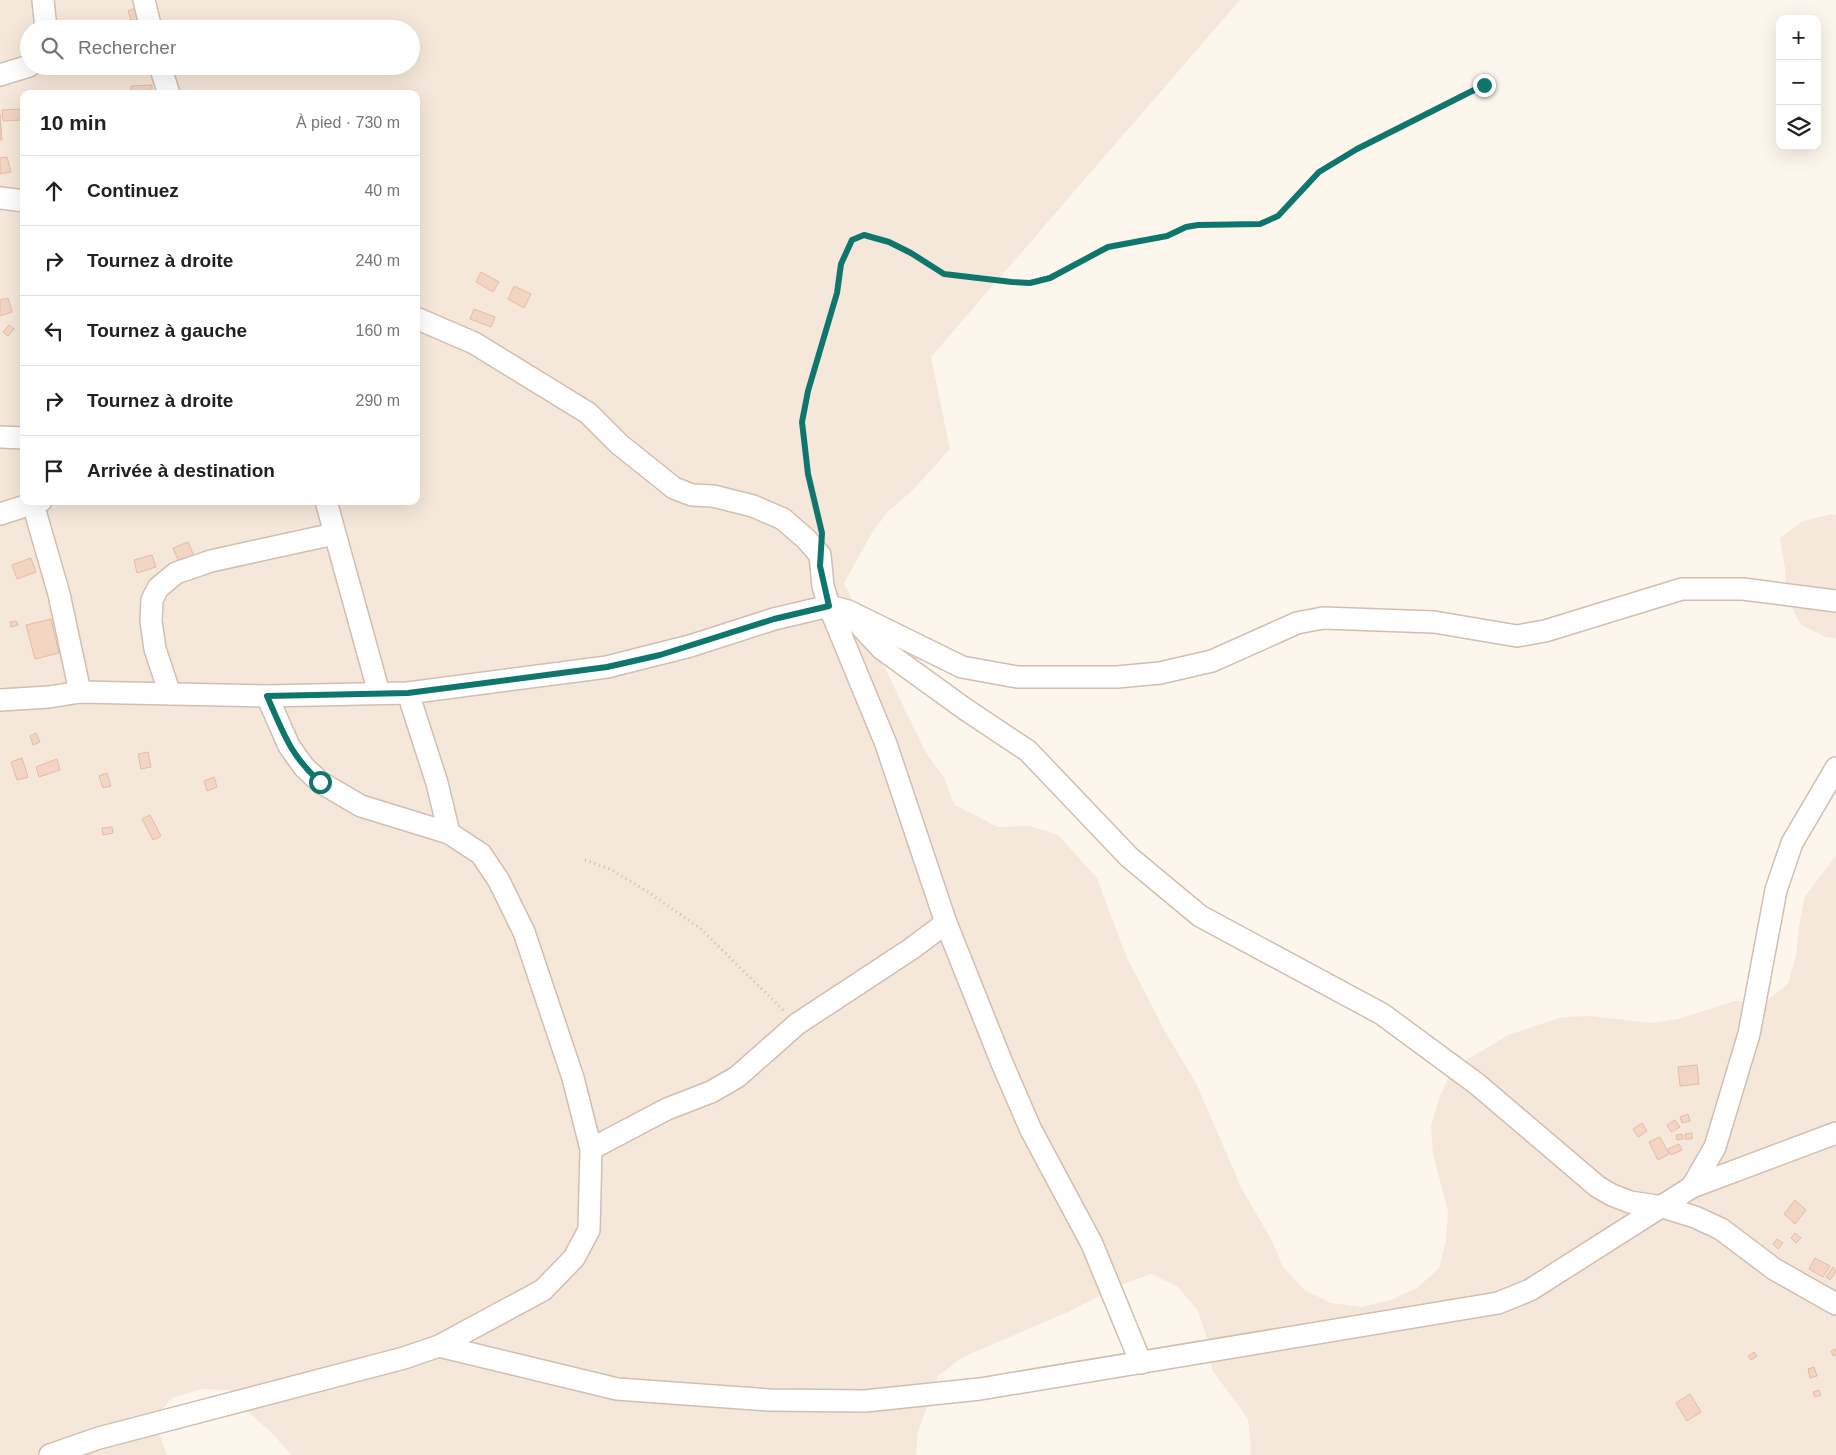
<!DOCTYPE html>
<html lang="fr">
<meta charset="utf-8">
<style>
body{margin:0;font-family:Arial,sans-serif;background:#f6f6f6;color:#202124}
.controls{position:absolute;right:15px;top:15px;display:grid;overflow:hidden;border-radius:10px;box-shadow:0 5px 20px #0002}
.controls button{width:45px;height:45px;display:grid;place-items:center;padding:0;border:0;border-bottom:1px solid #e0e0e0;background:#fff;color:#202124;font:25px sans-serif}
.stop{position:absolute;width:15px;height:15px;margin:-11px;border:4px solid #0f766e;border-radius:50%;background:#fff}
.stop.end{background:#0f766e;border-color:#fff;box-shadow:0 1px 5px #0008}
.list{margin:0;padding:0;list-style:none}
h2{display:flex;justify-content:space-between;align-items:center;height:65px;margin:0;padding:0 20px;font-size:21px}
h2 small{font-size:16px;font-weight:400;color:#757577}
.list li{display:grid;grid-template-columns:32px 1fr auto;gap:15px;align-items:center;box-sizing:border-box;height:70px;padding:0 20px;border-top:1px solid #e0e0e0}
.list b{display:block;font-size:19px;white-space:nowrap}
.list em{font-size:16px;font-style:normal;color:#757577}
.icon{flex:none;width:28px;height:28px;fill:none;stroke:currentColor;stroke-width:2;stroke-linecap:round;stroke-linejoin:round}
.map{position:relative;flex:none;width:1836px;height:1455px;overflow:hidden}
.search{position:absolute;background:#fff;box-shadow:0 5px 20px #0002;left:20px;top:20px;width:400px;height:55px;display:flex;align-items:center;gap:12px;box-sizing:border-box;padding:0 18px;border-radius:28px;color:#757577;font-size:19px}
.panel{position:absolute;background:#fff;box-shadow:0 5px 20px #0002;left:20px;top:90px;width:400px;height:415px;border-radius:10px}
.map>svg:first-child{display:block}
</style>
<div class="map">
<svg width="1836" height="1455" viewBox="0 0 1836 1455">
<rect width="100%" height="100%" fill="#fdf6ec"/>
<!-- residential -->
<g fill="#f5e8da" fill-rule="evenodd">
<path d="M0,0h1240l-309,357 19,92 -39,43 -22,18 -17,23 -28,50 82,170 18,25 11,27 43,22 32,-1 28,9 39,43 30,80 40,77 29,48 46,106 30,52 11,26 22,23 26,13 31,4 29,-7 26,-12 22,-20 7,-27 2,-30 -15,-56 -2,-30 9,-29 13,-28 55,-33 54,-18 29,-1 59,7 28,-4 57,-18 29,2 24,-19 8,-29 3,-29 6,-30 31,-40v599h-586l1,-7 -3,-29 -36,-49 -4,-28 -10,-31 -20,-24 -27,-13 -28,10 -55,28 -107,46 -23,18 -20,56 -2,23h-625l-18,-21 -25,-22 -18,-22 -28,-1 -30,9 -18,21 13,36h-167zM29,29h382v37h-382zM24,94h392v407h-392z"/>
<polygon points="1832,514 1836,515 1836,638 1826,637 1801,625 1786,597 1785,568 1780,538 1803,521"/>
</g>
<!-- building -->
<g fill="#f3d5c3" stroke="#e6bba3">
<polygon points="136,8 142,29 134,29 128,11"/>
<polygon points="152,85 152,94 131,94 131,86"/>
<polygon points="125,91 125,94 106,94 106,92"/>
<polygon points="20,109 21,120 3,121 2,110"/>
<polygon points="0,114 2,140 0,140"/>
<polygon points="7,157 11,172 0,174 0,158"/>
<polygon points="481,272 499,282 493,292 476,282"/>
<polygon points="514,286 531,294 524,308 508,299"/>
<polygon points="8,298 12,312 0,316 0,300"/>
<polygon points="474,309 495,317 491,327 470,319"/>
<polygon points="9,325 14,329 8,336 3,332"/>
<polygon points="188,542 194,556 179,562 173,548"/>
<polygon points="152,555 156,567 137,573 134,560"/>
<polygon points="31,558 36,572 17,579 12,565"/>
<polygon points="51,619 59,653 35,659 26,625"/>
<polygon points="16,621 18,625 11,627 10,622"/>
<polygon points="36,733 40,742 33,745 30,736"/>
<polygon points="148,752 151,767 141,769 138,754"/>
<polygon points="22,758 28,777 17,780 11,762"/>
<polygon points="57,759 60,770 39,777 36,767"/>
<polygon points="107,773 111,786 103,788 99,776"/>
<polygon points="214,777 217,787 207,791 204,781"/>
<polygon points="150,815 161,836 153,840 142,819"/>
<polygon points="112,827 113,833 103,835 102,828"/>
<polygon points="1697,1065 1699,1084 1680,1086 1678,1067"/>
<polygon points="1688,1114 1690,1121 1682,1123 1680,1117"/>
<polygon points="1675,1120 1680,1127 1671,1132 1667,1125"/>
<polygon points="1642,1123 1647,1131 1638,1137 1633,1129"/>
<polygon points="1692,1133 1692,1139 1685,1139 1685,1134"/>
<polygon points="1682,1134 1683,1139 1677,1140 1676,1135"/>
<polygon points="1660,1137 1669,1154 1658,1160 1649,1142"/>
<polygon points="1679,1144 1682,1150 1671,1155 1668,1149"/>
<polygon points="1795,1200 1806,1210 1795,1224 1784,1214"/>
<polygon points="1795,1233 1801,1238 1796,1243 1791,1238"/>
<polygon points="1777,1239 1783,1243 1778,1249 1773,1244"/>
<polygon points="1815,1258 1830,1266 1823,1277 1809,1269"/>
<polygon points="1833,1267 1836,1271 1830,1280 1826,1277"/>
<polygon points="1836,1349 1836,1355 1833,1356 1831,1351"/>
<polygon points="1754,1352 1757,1356 1751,1360 1748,1356"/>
<polygon points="1814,1367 1817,1376 1810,1378 1808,1369"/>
<polygon points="1819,1390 1821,1395 1815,1397 1813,1392"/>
<polygon points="1690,1394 1701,1412 1687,1421 1676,1403"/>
</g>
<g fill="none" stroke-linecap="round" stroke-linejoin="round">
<!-- minor casing -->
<g stroke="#d1beb0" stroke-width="24">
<g id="minor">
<polyline points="43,0 46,29"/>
<polyline points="144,0 151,29"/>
<polyline points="160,66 169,94"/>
<polyline points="0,75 29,66"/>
<polyline points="0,198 24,201"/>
<polyline points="416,318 474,343 588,413 619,444 674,488 692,495 713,496 753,506 783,519 806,539 820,555 823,586 829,606 886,744 946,923 1002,1063 1031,1130 1092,1244 1141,1363"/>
<polyline points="0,437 24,438"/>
<polyline points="326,501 379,693"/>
<polyline points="33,504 59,594 80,692"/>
<polyline points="0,514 41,501"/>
<polyline points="856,621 882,649 965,709 1028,751 1129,857 1200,916 1382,1014 1477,1084 1598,1187 1612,1195 1630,1202 1663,1207 1695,1217 1721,1229 1774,1269 1836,1304"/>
<polyline points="408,693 437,783 449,833"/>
<polyline points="170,694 155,649 151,621 152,600 158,588 176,573 211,561 334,534"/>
<polyline points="0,700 49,697 80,692 267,696 408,693 607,667 690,646 774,619 829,606 848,611 962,667 1017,677 1117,677 1160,673 1212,661 1297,623 1323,618 1434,622 1517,636 1545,631 1682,589 1743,589 1836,601"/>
<polyline points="591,1149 667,1109 711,1092 737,1077 797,1024 911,949 946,923"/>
<polyline points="1692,1187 1715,1147 1749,1034 1776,890 1792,843 1836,768"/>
<polyline points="439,1346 617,1389 769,1400 865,1401 980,1389 1498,1303 1530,1290 1692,1187 1836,1133"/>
<polyline points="50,1455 99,1438 404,1358 439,1346 543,1290 574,1258 589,1230 591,1149 573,1078 524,932 499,881 481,854 449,833 361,806 320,782 304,767 289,746 267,696"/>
</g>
</g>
<!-- path -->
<g stroke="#d9b8a5" stroke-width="3" stroke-dasharray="1 4" stroke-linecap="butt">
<polyline points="821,528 808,474 802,422 808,391 837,293 841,264 852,240 864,235 889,242 911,253 944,274 1012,283 1030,283 1050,277 1108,247 1167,236 1186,227 1198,225 1260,224 1278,216 1319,172 1357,149 1484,85"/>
<polyline points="585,860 610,869 648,892 701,929 784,1011"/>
</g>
<!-- minor -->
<use href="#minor" stroke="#fff" stroke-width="21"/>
</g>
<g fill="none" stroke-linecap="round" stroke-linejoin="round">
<!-- route -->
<path stroke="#0f766e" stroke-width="6" d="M320,782c-30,-27 -37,-50 -53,-86l141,-3 199,-26 53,-12 114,-36 55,-13 -9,-40 2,-33 -14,-59 -6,-52 6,-31 29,-98 4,-29 11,-24 12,-5 25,7 22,11 33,21 68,8 18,1 20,-5 58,-31 59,-11 19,-9 12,-2 62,-1 18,-8 41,-44 38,-23 127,-64"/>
</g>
</svg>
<div class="controls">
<button>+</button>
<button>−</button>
<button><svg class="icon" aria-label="layers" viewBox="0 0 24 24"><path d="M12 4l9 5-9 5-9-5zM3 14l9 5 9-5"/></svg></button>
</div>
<div class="stop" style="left:320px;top:782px"></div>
<div class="stop end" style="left:1484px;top:85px"></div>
<div class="search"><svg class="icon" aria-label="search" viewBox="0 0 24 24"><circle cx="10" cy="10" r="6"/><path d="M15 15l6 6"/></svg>Rechercher</div>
<section class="panel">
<h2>10 min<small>À pied · 730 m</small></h2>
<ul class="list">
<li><svg class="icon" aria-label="ahead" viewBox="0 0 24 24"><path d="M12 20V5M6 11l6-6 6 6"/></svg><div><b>Continuez</b></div><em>40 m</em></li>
<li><svg class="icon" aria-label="right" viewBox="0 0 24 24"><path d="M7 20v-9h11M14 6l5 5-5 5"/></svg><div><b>Tournez à droite</b></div><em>240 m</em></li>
<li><svg class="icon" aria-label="left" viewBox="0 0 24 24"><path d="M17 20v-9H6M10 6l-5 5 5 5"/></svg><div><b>Tournez à gauche</b></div><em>160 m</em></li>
<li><svg class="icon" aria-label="right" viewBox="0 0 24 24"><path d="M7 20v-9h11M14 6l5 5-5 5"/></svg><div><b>Tournez à droite</b></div><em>290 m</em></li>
<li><svg class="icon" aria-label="arrive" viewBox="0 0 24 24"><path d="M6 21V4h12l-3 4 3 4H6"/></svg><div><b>Arrivée à destination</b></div></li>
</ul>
</section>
</div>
